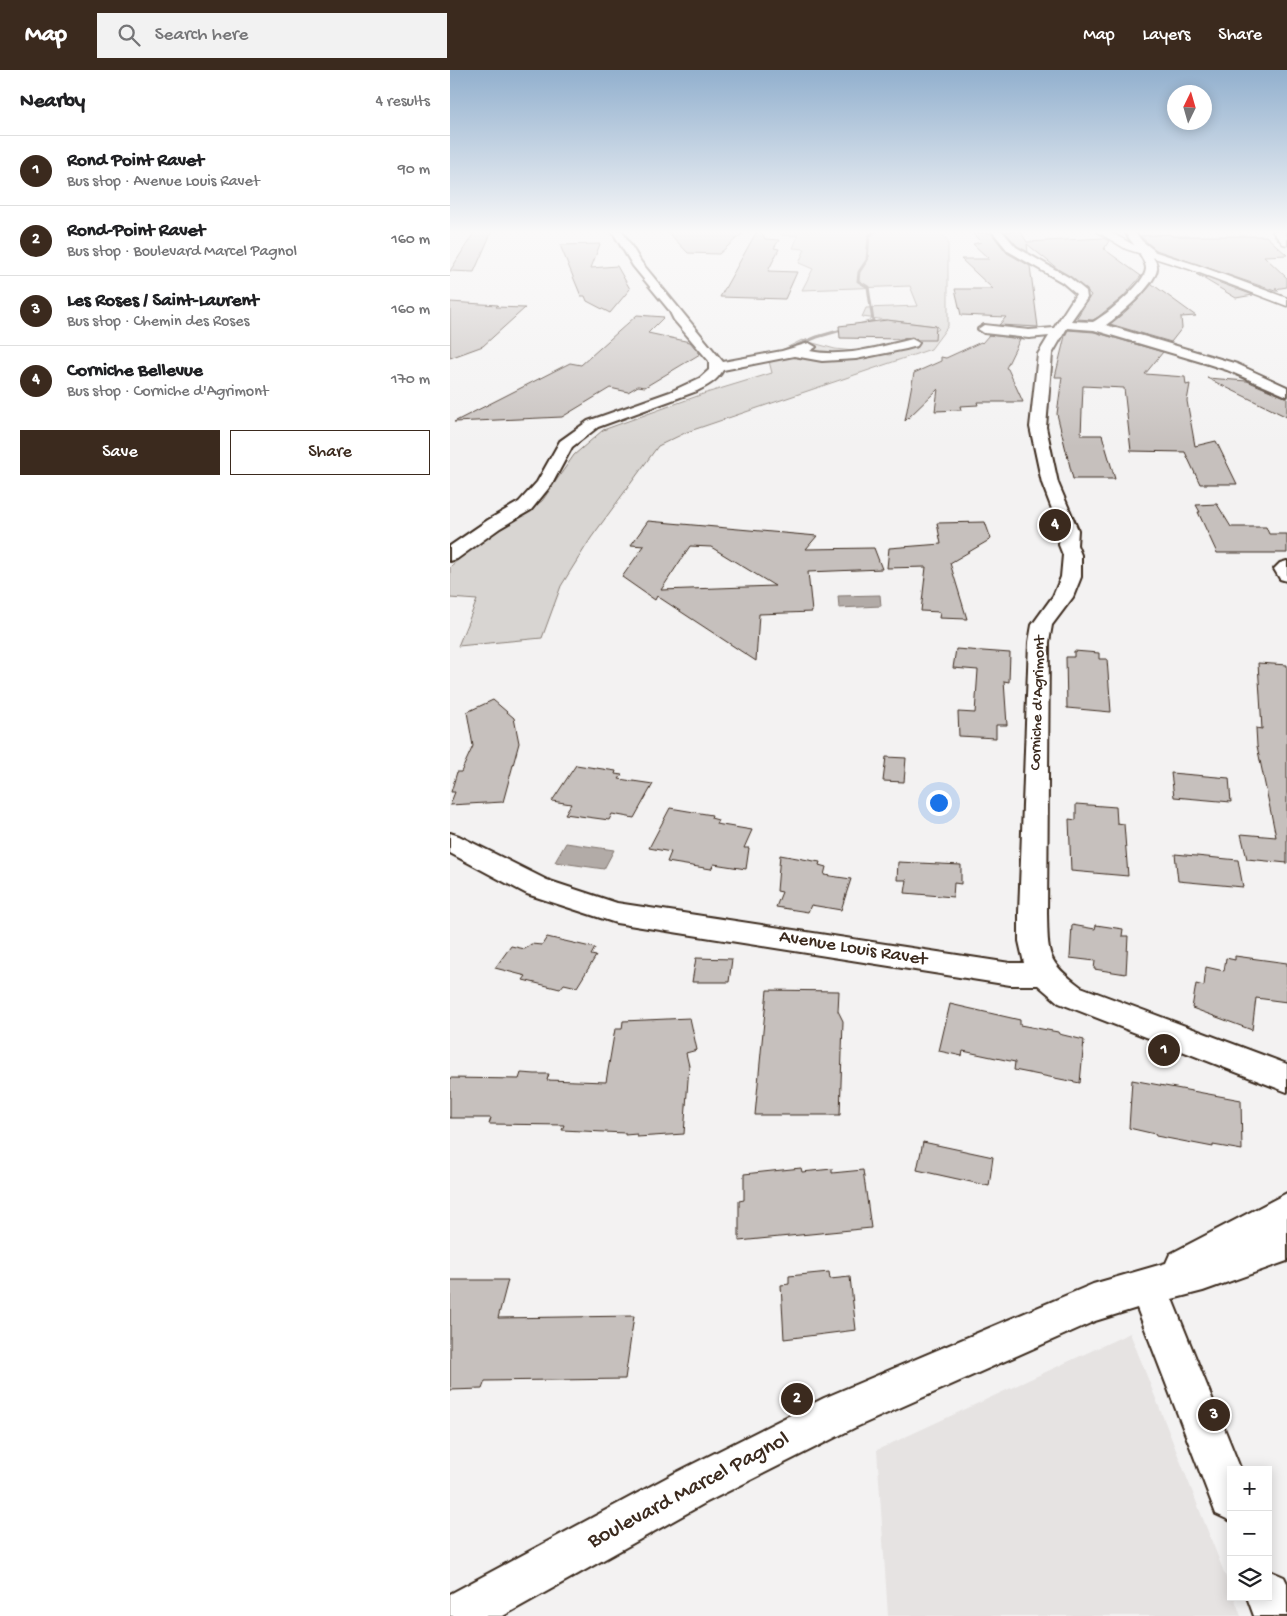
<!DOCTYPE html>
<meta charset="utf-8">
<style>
body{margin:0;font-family:"Gochi Hand",sans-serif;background:#f2f2f2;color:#202124}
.controls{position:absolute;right:15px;bottom:15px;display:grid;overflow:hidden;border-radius:0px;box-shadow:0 2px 12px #0003}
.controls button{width:45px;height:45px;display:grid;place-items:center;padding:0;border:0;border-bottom:1px solid #e0e0e0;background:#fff;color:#202124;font:25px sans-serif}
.compass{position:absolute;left:717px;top:15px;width:45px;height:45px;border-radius:50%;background:#fff;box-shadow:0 2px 12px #0003;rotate:5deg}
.you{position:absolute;left:488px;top:732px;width:18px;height:18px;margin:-12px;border:4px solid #fff;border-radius:50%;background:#1a73e8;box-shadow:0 0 0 8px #1a73e833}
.badge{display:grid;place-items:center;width:32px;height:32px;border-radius:50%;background:#3b2a1e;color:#fff;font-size:16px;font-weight:700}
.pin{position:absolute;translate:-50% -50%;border:2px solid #fff;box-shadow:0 1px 5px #0006}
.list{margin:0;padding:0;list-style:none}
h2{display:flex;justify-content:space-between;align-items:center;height:65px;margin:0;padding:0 20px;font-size:21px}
h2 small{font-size:16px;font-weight:400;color:#757577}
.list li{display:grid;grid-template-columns:32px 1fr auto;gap:15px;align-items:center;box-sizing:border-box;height:70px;padding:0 20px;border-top:1px solid #e0e0e0}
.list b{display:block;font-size:19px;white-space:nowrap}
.list p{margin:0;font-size:16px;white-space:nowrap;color:#757577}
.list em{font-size:16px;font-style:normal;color:#757577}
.actions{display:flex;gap:10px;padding:15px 20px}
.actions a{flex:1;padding:11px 0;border:1px solid #3b2a1e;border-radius:0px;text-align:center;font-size:18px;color:#3b2a1e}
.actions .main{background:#3b2a1e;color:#fff}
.icon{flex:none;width:28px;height:28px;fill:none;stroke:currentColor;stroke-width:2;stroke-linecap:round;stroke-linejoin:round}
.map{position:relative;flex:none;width:837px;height:1546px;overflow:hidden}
header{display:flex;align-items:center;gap:30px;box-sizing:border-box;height:70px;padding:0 25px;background:#3b2a1e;color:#fff}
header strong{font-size:24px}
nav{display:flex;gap:28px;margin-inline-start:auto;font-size:18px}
.search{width:350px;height:45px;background:#f2f2f2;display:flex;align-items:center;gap:12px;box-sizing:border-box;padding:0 18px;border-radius:0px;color:#757577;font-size:19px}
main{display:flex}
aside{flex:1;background:#fff}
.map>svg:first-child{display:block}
</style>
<header>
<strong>Map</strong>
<div class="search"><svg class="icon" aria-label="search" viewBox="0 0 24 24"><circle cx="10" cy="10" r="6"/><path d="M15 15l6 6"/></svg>Search here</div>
<nav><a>Map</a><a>Layers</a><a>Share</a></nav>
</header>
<main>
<aside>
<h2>Nearby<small>4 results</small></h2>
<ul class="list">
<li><span class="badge">1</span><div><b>Rond Point Ravet</b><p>Bus stop · Avenue Louis Ravet</p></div><em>90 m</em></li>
<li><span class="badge">2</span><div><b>Rond-Point Ravet</b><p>Bus stop · Boulevard Marcel Pagnol</p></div><em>160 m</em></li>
<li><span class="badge">3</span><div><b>Les Roses / Saint-Laurent</b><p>Bus stop · Chemin des Roses</p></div><em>160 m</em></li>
<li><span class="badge">4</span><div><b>Corniche Bellevue</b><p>Bus stop · Corniche d'Agrimont</p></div><em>170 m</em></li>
</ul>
<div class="actions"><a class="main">Save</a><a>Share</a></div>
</aside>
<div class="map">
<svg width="837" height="1546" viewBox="0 0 837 1546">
<rect width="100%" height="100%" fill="#f3f2f2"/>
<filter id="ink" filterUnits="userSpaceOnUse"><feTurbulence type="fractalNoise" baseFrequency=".02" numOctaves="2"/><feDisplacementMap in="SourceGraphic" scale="10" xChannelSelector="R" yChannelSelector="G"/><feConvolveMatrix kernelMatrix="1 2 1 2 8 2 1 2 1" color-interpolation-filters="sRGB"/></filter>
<g filter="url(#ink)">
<!-- built -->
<polygon fill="#e6e3e2" points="680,1263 781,1520 781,1527 784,1527 791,1546 438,1546 427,1380"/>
<!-- green -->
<polygon fill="#d8d5d2" stroke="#8a8078" points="335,161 490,161 498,171 498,256 481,279 237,362 208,376 141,468 111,516 92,568 8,576 27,530 0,528 0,497 14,484 92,431 124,385 153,360 253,324 322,303 318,287 352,270 385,279 440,285 489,259 486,256 412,247 416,238 468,236 460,216 352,220 363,199 349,193 355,179 343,178 348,166 332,165"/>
<!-- water -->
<g fill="#b2aba7" stroke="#827770">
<polygon points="430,525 431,536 389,538 388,526"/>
<polygon points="116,773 164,780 154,799 105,792"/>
</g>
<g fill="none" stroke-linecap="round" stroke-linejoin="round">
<!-- stream-far1 -->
<polyline stroke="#827770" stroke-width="3" points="355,272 367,267 423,251 418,217 408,211 409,202 417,190 419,166 425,161"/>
<!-- stream -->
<polyline stroke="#827770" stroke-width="4.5" points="338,280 358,271"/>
</g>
<!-- building -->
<g fill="#c6c0bd" stroke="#3b2a1e" fill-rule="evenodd">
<polygon points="25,161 42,161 24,202 0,201"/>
<polygon points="217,161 295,161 269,184 238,183"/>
<polygon points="307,161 311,161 315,169 329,170 324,178 329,179 318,201 347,202 335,229 270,227"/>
<polygon points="570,161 577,172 653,168 659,171 654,179 691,206 673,227 648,247 643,250 626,249 641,225 621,207 609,200 577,174 578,182 567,176 555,162"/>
<polygon points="522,163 541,163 557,183 580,196 588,257 549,255 556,247 511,245 505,219 543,219 511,189 539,189 523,174 531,172"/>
<polygon points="719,164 722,166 816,166 837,185 814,186 837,208 837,217 825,219 829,221 825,221 706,180 690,166"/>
<polygon points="150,174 141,198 167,196 180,219 160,243 137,231 135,226 131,226 110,175"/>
<polygon points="746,204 803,225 786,228"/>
<polygon points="702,214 746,246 731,247 732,258 721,272 660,254 687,231"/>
<polygon points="0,232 48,235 46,237 75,238 33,276 0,288"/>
<polygon points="187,245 214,247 198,263 240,272 250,284 195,317 188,316 178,322 160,318 112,347 4,352 120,293 131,295"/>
<polygon points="437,250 486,256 485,270 467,270 462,267 453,269 390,268 389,256"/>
<polygon points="618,260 644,262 713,282 695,304 735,307 736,315 740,314 737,331 745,376 766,371 787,414 750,414 735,382 681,381 674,318 633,316 631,365 652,365 665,409 623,409 607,344 612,307 605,307 615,266"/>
<polygon points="539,265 570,269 556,298 558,299 573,332 527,332 528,335 510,336 511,340 485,341 488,319 455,351 464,303 491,291 491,287 496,288 531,272 532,273"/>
<polygon points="757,308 797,311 837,328 837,347"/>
<polygon points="767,434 781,457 816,457 819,464 837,464 837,483 767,483 748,442 750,442 746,435"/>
<path d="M198,451l169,15 -11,13 68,-1 8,21 -74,3 4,40 -53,2 -3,47 -99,-65 -2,4 -33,-23 22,-31 -13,-1zM240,476l21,1 64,39 -114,4z"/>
<polygon points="535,452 541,469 500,493 517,549 489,548 490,542 471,541 476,497 437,498 439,478 491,474 487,453"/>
<polygon points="506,579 560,583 559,612 554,611 557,655 546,655 546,668 509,666 508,642 525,643 528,600 503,598"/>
<polygon points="624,581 649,583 649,589 657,589 661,642 617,638 616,587 624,587"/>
<polygon points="808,593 837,595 837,793 797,789 791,764 826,767 807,676 806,658 812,659"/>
<polygon points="43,630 64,648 69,673 53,732 0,735 5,722 1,722 7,702 11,702 23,676 17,642"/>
<polygon points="436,687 456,688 454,712 433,711"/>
<polygon points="126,695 166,701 165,704 172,705 169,709 203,714 184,748 162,744 159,750 115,744 121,734 102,731"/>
<polygon points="721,703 779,708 781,732 724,727"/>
<polygon points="626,734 666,737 667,753 674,754 678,806 621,801 619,749 626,750"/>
<polygon points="220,738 262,745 261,748 268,750 266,754 302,760 294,778 299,778 296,799 264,794 261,799 217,792 221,782 199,778"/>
<polygon points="725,784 788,790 793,817 728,811"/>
<polygon points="330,785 370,792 369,795 376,797 374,805 401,809 391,840 361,835 358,842 326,837 332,822 327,821"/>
<polygon points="448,792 511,795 511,814 504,813 503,827 455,823 457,810 447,810"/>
<polygon points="622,855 645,859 646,855 673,859 672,866 678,866 676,904 644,899 645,891 620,888"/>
<polygon points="97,867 145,878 141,885 146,886 127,917 114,914 110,919 73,910 76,906 45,898 61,876 75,879 81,874 92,875"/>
<polygon points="785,886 837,893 837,932 806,928 802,960 742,938 746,914 754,916 756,897 774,901 776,888 785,890"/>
<polygon points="246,888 282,889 279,912 242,912"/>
<polygon points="317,920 389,921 388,941 393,951 390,1045 305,1045"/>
<polygon points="500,934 570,950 570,955 608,962 609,964 634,970 630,1013 564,1000 565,992 513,981 512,986 489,981"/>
<polygon points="240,948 247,980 236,983 239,996 234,1064 187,1067 187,1064 175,1065 175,1063 112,1060 114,1055 39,1054 41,1048 0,1048 0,1008 69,1009 71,1003 85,1004 99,1004 97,1010 156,1012 165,959 172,959 173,951"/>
<polygon points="682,1010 791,1030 792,1080 763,1075 763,1077 706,1066 705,1064 679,1058"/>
<polygon points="473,1072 543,1087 539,1116 467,1100"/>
<polygon points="351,1098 352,1102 382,1099 382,1103 413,1100 421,1158 289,1171 289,1131 294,1130 294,1104"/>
<polygon points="379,1202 380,1209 400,1207 406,1260 334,1269 331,1215 339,1214 339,1206"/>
<polygon points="0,1210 58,1210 48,1248 184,1246 175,1309 35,1311 32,1319 0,1320"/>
</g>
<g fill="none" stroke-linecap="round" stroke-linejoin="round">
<!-- street casing -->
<g stroke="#3b2a1e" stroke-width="4">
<g id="street">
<path d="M162,161h10l19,31 82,100 59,-11 27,-8 7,4 -6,4c33,7 70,-4 102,-12l7,4 -2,3 -11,3 -50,10 -34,2 -28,-5 -71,14c-6,11 -16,16 -26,21l-99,36 -26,20 -20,37 -21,26 -31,18 -43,31 -7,2v-15l38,-26 31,-18 18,-20 23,-41 28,-20 82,-29 30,-14 9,-8v-9l-35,-41 -5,-10 -36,-44z"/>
<path d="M542,161h10l14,16 54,31 16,13 1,7 -16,23 22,1c13,-7 52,-38 53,-53 0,-6 -4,-11 -6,-15l3,-3 -9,-6 -10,-14h10l8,10 13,10 -4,4c3,4 7,9 6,14 -2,16 -38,47 -51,56l131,39 50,23v9l-60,-26 -22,-7 -111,-33 -27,-2 -15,26 -6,73 12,56 20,47 -1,15 4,10v22l-8,20 -21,28 -3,17 -2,271c1,42 -1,48 34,74l206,77v28l-228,-89 -21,-18h-28l-394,-62 -89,-29 -77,-41v-20l9,3 88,44 70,23 393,60h14l-5,-22v-28l10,-271 3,-17 21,-29 8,-19 2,-22 -4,-10 1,-15 -18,-47 -12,-56 8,-73 11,-18 -20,2 -45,-5 -6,-4 6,-4 45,5 25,-2 22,-34 -14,-12 -54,-31z"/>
<polygon points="837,491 837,511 830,509 824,499 830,493"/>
<polygon points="837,1123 837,1191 753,1221 722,1229 791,1400 781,1400 781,1451 766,1444 687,1238 645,1251 404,1358 255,1433 53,1546 0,1546 0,1524 225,1403 374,1328 643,1214 716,1193 720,1184"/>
<polygon points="818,1500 834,1507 837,1513 837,1546 804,1546 797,1527 818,1527"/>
</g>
</g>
<!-- secondary casing -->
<g stroke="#3b2a1e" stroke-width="3">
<g id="secondary">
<polygon points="646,161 658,161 684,175 747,195 837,228 837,236 739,199 676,179"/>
<polygon points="822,161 833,161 837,166 837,175 833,174"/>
</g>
</g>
<!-- street -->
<use href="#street" fill="#fff" fill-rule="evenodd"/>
<!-- secondary -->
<use href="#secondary" fill="#fff" fill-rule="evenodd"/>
</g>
</g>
<!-- sky -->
<linearGradient id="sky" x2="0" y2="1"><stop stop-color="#92b0ce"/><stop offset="0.43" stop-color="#faf9f9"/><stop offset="1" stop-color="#faf9f9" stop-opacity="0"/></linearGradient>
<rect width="837" height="377" fill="url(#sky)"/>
<g text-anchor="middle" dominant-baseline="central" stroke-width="4.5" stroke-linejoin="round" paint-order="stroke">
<!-- far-street labels -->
<g font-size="16" fill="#3b2a1e" stroke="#fff">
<text transform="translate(589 633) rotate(-88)">Corniche d'Agrimont</text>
</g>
<!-- street labels -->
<g font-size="19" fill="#3b2a1e" stroke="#fff">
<text transform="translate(403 879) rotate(9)">Avenue Louis Ravet</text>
</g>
<!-- near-street labels -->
<g font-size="22" fill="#3b2a1e" stroke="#fff">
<text transform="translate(239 1421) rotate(-28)">Boulevard Marcel Pagnol</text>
</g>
</g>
</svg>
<div class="controls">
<button>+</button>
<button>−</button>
<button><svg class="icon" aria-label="layers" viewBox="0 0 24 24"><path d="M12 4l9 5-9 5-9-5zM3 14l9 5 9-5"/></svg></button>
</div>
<svg class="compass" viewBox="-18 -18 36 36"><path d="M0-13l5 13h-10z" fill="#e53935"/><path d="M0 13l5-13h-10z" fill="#757577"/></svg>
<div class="you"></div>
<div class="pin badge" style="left:714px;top:980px">1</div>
<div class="pin badge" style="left:347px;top:1329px">2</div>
<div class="pin badge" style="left:764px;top:1345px">3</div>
<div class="pin badge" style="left:605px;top:455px">4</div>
</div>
</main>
